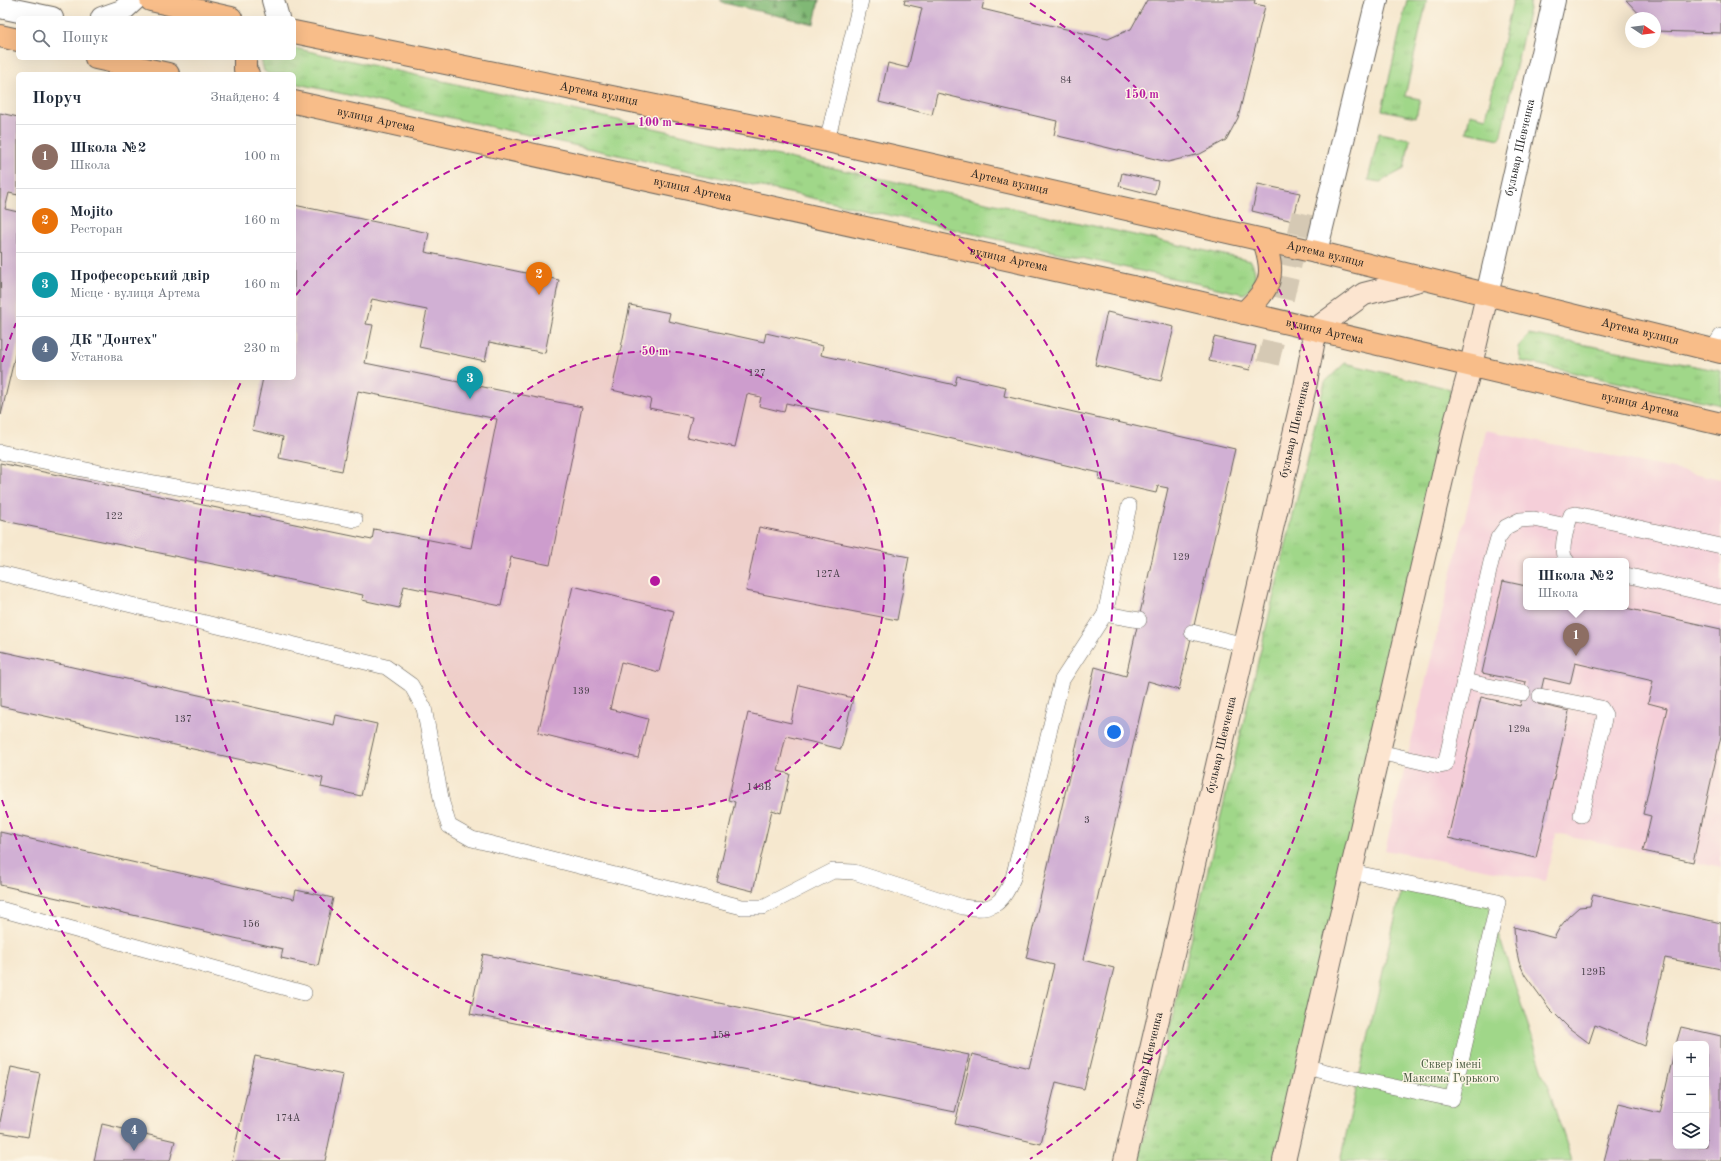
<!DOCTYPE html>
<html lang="uk">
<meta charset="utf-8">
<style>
body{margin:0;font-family:"Old Standard TT",serif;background:#f6f6f7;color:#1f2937}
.controls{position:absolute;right:12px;bottom:12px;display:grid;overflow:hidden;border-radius:6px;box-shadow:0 4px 16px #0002}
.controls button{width:36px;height:36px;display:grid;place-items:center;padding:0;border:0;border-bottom:1px solid #e0e1e3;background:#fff;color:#1f2937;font:20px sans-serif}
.compass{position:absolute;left:1625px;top:12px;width:36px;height:36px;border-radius:50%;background:#fff;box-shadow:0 4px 16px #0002;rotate:103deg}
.you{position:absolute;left:1114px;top:732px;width:14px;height:14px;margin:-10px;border:3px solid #fff;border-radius:50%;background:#1a73e8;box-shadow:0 0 0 6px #1a73e833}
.badge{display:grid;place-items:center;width:26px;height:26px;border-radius:50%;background:#b5179e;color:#fff;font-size:13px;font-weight:700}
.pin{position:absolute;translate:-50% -33px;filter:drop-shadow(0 1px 2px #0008)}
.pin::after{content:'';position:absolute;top:21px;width:14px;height:12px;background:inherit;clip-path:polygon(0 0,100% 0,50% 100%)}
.popup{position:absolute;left:1523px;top:558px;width:106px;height:52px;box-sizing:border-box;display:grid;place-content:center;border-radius:6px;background:#fff;filter:drop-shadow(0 1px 3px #0005);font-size:13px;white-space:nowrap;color:#747a83}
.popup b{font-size:15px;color:#1f2937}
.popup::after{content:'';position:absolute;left:50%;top:100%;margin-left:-8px;border:8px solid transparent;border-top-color:#fff}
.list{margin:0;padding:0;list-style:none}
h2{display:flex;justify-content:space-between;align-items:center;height:52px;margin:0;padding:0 16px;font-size:17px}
h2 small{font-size:13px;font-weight:400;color:#747a83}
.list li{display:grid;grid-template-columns:26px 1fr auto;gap:12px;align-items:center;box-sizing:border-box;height:64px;padding:0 16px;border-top:1px solid #e0e1e3}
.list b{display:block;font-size:15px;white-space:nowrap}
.list p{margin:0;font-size:13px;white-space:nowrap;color:#747a83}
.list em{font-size:13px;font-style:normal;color:#747a83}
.icon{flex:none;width:22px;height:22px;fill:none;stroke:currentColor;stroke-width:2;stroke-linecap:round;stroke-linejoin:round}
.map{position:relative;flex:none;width:1721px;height:1161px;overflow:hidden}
.search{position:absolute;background:#fff;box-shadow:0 4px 16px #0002;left:16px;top:16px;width:280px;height:44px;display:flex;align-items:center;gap:10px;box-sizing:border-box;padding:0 14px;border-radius:6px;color:#747a83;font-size:15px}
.panel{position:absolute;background:#fff;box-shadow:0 4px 16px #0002;left:16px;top:72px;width:280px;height:308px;border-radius:6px}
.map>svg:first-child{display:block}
</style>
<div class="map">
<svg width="1721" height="1161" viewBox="0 0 1721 1161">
<defs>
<pattern id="grass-tufts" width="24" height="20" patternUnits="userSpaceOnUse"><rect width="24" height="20" fill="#a0d789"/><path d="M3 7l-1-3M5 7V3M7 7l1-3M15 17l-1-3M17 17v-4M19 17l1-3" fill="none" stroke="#89b876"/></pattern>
<pattern id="forest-firs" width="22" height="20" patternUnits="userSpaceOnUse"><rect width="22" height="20" fill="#80b875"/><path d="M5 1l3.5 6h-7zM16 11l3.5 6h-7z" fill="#68955f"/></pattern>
</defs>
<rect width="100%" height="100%" fill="#fcf5e5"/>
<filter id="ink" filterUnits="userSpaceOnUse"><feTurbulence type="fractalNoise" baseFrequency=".025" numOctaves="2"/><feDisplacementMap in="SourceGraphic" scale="8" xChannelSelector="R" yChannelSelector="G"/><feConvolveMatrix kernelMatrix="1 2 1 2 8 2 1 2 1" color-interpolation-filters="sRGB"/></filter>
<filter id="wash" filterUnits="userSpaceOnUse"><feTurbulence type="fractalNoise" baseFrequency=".012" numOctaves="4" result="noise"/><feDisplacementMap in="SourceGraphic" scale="16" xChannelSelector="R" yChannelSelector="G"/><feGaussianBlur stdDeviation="0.9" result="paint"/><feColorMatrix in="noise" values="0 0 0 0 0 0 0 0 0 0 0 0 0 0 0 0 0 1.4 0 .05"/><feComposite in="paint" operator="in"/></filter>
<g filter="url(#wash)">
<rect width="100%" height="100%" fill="#f6e8cf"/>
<!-- built -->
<path fill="#f5cfd9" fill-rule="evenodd" d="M1486,430l235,49v389l-165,-35 -10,48 -161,-31zM1526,561h100v46h-100z"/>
<!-- grass -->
<g fill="url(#grass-tufts)" stroke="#5e7a52">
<polygon points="1407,0 1427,0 1405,96 1420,99 1416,117 1382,110"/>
<polygon points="1513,0 1531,0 1500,139 1466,132 1470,114 1486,118"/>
<path d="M294,48l957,213c7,14 5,23 -7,33l-950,-211v-9h-25l-5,-3 -3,-13h33z"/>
<polygon points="1379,133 1410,139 1404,169 1380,182 1368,180"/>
<polygon points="1529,334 1721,371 1721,405 1521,361 1518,347"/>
<polygon points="1345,363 1450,389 1451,424 1276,1161 1138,1161 1325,382"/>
</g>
<!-- forest -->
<polygon fill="url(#forest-firs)" stroke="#4e6a48" points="720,0 819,0 814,24 724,3"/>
<!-- park -->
<polygon fill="#a0d789" stroke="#5e7a52" points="1404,879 1487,899 1572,1161 1340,1161"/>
<g id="blocks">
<!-- building -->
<g fill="#d1b0d4">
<polygon points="905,0 984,0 982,9 1108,39 1131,29 1147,0 1255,0 1254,4 1265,6 1238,118 1226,140 1200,154 1168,162 1054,135 1057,121 937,93 932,115 879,102 888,63 908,68 922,8 904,4"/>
<polygon points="1626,0 1721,0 1721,33 1656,31 1655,18 1643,18"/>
<polygon points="0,113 18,117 18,195 9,193 5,209 18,212 18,343 1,415"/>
<polygon points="1122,173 1158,181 1155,195 1119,186"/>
<polygon points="1258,184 1300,193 1293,221 1252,211"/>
<polygon points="294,205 429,233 425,252 559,280 545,353 489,342 485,361 419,347 427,310 372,299 366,324 373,325 365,363 582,407 550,565 511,557 501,606 404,586 399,608 362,600 363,595 0,520 0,463 372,540 374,529 471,548 497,419 358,391 342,471 279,458 283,437 252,430 263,378 294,378"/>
<polygon points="630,305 670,313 668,321 764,342 766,333 823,346 821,355 955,385 957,376 1006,387 1004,396 1235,449 1179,690 1148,681 1083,960 1114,968 1084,1089 1056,1082 1041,1144 955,1124 972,1054 1029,1068 1054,965 1026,958 1095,667 1126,676 1168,488 1158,486 1156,493 1099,480 1100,473 918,431 786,403 784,412 759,406 761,397 747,394 735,447 687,437 692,417 649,408 651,399 612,390"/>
<polygon points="1107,312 1174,327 1161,381 1095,365"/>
<polygon points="1214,337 1256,346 1250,370 1209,361"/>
<polygon points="759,527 909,557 897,620 746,591"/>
<polygon points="1503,581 1526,586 1526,607 1621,607 1721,629 1721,736 1693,862 1643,851 1651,816 1643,814 1667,708 1648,703 1653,681 1575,663 1570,684 1544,678 1538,704 1569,711 1536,858 1448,838 1481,697 1520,706 1526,682 1482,673"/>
<polygon points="573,586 674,611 659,672 621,662 610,709 648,719 638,758 538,733"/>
<polygon points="0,651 334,725 336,715 377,724 361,796 321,787 323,778 0,706"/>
<polygon points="799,685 853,698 841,749 786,736 778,771 790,774 781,813 772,810 753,891 717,882 735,802 728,800 748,713 791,723"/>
<polygon points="0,832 294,899 296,890 333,898 318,966 281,958 283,949 0,885"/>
<polygon points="1593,894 1721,923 1721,969 1665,958 1645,1046 1595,1025 1589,1043 1569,1028 1549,1008 1525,975 1519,962 1515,944 1514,927 1554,938 1560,927 1569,916 1579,907 1590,906"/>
<polygon points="483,954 969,1055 955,1112 470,1014"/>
<polygon points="1681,1027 1721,1036 1721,1161 1604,1161 1619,1103 1660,1113 1675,1048 1676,1146 1706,1146 1706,1044 1676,1044"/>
<polygon points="255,1056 343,1075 325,1161 232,1161"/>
<polygon points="11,1067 40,1073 28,1137 0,1132 0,1122"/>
<polygon points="102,1124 175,1141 170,1161 94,1161"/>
</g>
</g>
</g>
<g filter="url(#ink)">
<use href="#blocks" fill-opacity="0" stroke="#68635b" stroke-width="1"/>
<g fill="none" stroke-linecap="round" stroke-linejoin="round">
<!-- pedestrian-tunnel -->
<polyline stroke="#d5c9b4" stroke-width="22" stroke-dasharray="22 11" stroke-linecap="butt" points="1268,363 1304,207"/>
<!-- service casing -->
<g stroke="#68635b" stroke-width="16">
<g id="service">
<polyline points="827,141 861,0"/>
<polyline points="1712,350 1721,336"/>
<polyline points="0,452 101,473 355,520"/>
<polyline points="1129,506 1105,614 1139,620"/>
<path d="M1567,561c-9,-8 0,-35 4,-46l5,-1 145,32"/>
<path d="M0,573l386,94 25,18 13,23 18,95 7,23 23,13 270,68h21l70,-36 21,1 109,35c29,5 39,-2 50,-29l49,-198 43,-66"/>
<polyline points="1626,575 1721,597"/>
<polyline points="1192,632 1245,645"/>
<polyline points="1464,681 1491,562 1498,538 1506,527 1520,520 1534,519 1567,526"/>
<polyline points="1540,696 1601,708 1605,715 1581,815"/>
<polyline points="1379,752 1440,766 1445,765 1464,681 1523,693"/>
<polyline points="0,909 304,993"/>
<polyline points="1307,1067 1347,1077 1452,1099 1498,902 1351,872"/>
</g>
</g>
<!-- minor casing -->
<g stroke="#68635b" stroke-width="24">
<g id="minor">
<polyline points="1316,252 1377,0"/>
<path id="s1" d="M1487,295l67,-295"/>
</g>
</g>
<!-- tertiary casing -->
<g stroke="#68635b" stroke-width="24">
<g id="tertiary">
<polyline points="273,0 278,18"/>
<polyline points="0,7 52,18"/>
<polyline points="102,18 122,11 134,0"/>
</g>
</g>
<!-- secondary casing -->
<g stroke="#68635b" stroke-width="24">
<g id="secondary">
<path id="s2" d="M1125,1161l180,-774 11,-58 48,-35 59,-15"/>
<polyline points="1284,1161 1456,419 1471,365 1487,295"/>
</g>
</g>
<!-- primary casing -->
<g stroke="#68635b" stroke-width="24">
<g id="primary">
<polyline points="151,0 231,18"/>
<path id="s3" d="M294,32l533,109 489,111 405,100"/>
<polyline points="0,36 18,40"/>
<polyline points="96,58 168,74"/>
<polyline points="245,58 245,70 248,74"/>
<path id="s4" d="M294,102l848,187 579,135"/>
<path d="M1244,313c27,-26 32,-36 20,-72"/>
</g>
</g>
<!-- service -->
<use href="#service" stroke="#fff" stroke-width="15"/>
<!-- minor -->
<use href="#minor" stroke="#fff" stroke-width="22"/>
<!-- tertiary -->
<use href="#tertiary" stroke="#fff" stroke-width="22"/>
<!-- secondary -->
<use href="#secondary" stroke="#fce5d0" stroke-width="22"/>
<!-- primary -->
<use href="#primary" stroke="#f8bd89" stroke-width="22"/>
</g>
</g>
<!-- distance rings -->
<circle cx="655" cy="581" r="230" fill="#b5179e" fill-opacity=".12"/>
<g fill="none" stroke="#b5179e" stroke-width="2" stroke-dasharray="7 5">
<circle cx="655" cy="581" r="230"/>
<path d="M296 295A459 459 0 1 1 242 380"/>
<path d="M280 1159A689 689 0 0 1 2 800M2 362A689 689 0 0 1 16 323M1030 3A689 689 0 0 1 1030 1159"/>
</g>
<g text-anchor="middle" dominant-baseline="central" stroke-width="3" stroke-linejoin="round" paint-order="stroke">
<!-- number labels -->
<g font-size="10" fill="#49414a">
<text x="1066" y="80">84</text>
<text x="757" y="373">127</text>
<text x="114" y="516">122</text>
<text x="1181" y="557">129</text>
<text x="828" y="574">127А</text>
<text x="581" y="691">139</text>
<text x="183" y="719">137</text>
<text x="1519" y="729">129а</text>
<text x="759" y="787">143В</text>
<text x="1087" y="820">3</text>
<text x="251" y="924">156</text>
<text x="1593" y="972">129Б</text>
<text x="721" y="1035">158</text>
<text x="288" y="1118">174А</text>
</g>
<!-- street labels -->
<g font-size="12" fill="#1c1c1c" stroke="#fcf5e5">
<text stroke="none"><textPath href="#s3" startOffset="311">Артема вулиця</textPath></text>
<text stroke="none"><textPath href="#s4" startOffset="84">вулиця Артема</textPath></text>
<text stroke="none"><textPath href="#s1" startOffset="151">бульвар Шевченка</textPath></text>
<text stroke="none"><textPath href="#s3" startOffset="731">Артема вулиця</textPath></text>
<text stroke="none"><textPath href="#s4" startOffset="408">вулиця Артема</textPath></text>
<text stroke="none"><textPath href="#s3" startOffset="1055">Артема вулиця</textPath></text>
<text stroke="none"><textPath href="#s4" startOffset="732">вулиця Артема</textPath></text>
<text stroke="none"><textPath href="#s4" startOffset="1056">вулиця Артема</textPath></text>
<text stroke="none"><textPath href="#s3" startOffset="1379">Артема вулиця</textPath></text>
<text stroke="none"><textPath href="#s4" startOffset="1380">вулиця Артема</textPath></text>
<text stroke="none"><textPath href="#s2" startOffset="751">бульвар Шевченка</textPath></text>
<text stroke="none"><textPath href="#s2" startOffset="427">бульвар Шевченка</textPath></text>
<text stroke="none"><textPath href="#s2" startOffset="103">бульвар Шевченка</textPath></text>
</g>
<!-- park labels -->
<g font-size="12" fill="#4a5d42" stroke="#fcf5e5">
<text x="1451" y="1065">Сквер імені<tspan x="1451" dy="14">Максима Горького</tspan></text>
</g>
</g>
<circle cx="655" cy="581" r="6" fill="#b5179e" stroke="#fcf5e5" stroke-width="2"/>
<g font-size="12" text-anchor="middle" font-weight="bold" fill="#b5179e" stroke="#fcf5e5" stroke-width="3" stroke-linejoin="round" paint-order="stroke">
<text x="1142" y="98">150 m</text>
<text x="655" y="126">100 m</text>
<text x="655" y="355">50 m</text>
</g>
</svg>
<div class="controls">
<button>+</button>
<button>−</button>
<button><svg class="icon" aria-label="layers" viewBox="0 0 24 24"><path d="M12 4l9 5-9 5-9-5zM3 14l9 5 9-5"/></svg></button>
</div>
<svg class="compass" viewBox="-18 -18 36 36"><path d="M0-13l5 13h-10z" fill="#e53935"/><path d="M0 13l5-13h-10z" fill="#747a83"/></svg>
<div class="you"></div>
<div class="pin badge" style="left:1576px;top:656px;background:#8d6e63">1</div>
<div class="popup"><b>Школа №2</b>Школа</div>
<div class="pin badge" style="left:539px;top:295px;background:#e8710a">2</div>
<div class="pin badge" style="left:470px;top:399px;background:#0f9aa8">3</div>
<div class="pin badge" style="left:134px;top:1151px;background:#5c6f8a">4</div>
<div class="search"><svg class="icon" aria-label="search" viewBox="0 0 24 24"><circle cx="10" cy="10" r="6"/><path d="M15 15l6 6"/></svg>Пошук</div>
<section class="panel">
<h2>Поруч<small>Знайдено: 4</small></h2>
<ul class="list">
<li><span class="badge" style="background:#8d6e63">1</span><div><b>Школа №2</b><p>Школа</p></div><em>100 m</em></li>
<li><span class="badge" style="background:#e8710a">2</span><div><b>Mojito</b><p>Ресторан</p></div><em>160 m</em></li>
<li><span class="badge" style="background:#0f9aa8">3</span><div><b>Професорський двір</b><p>Місце · вулиця Артема</p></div><em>160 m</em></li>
<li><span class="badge" style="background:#5c6f8a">4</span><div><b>ДК &quot;Донтех&quot;</b><p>Установа</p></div><em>230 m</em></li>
</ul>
</section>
</div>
